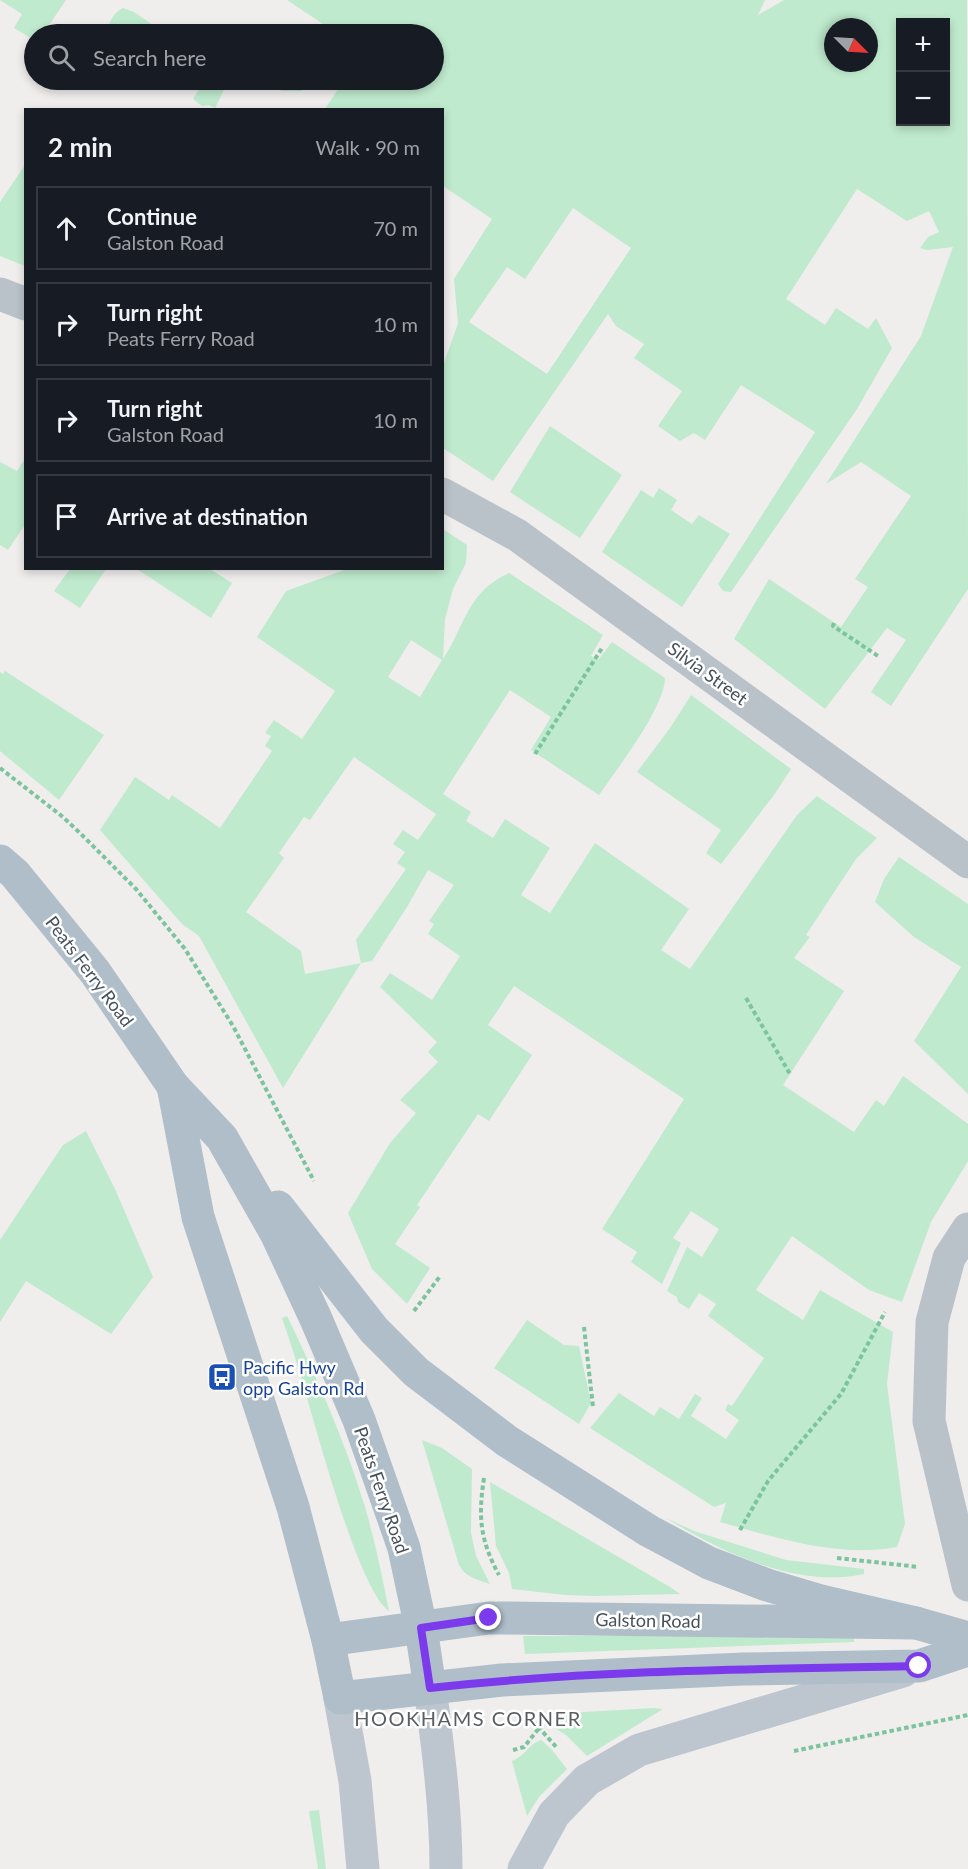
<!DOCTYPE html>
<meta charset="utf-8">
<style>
body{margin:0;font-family:Lato,sans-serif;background:#20242c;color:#f1f3f6}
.controls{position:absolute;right:18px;top:18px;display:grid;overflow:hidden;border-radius:0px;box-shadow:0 3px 9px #0003}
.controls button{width:54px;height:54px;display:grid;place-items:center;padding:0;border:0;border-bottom:2px solid #363941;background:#171b24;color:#f1f3f6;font:30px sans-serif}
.compass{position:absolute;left:824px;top:18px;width:54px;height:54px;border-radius:50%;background:#171b24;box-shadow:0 3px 9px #0003;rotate:114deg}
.stop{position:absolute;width:18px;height:18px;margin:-14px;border:4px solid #7c3aed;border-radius:50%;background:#fff}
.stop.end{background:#7c3aed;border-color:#fff;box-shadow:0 2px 6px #0008}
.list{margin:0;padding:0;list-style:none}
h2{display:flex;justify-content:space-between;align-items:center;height:78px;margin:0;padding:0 24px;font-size:26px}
h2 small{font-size:20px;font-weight:400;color:#9ea1a6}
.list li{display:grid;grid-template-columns:39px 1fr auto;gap:18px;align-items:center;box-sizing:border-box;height:84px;margin:0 12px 12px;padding:0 12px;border:2px solid #363941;border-radius:0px}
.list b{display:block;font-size:22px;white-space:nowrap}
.list p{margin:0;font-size:20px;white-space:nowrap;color:#9ea1a6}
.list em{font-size:20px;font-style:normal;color:#9ea1a6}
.icon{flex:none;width:33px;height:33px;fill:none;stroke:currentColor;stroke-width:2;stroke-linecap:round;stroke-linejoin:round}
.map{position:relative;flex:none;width:968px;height:1869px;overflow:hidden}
.search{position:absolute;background:#171b24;box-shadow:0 3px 9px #0003;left:24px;top:24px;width:420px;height:66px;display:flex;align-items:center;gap:15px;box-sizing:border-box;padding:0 21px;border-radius:33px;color:#9ea1a6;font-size:22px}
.panel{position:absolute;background:#171b24;box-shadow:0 3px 9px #0003;left:24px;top:108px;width:420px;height:462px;border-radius:0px}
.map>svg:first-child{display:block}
</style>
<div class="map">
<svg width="968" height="1869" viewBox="0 0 968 1869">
<rect width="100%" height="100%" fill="#f0eded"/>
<!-- green -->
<g fill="#bfeace" fill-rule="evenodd">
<polygon points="0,0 66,0 43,34 34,34 34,40 14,28 22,14"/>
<path d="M287,0h478l-7,15 26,-15h183l1,589 -77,117 -20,-14 35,-52 -19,-12 -62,81 -91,-70 35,-60 72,48 27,-40 -13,-8 56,-83 -50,-34 -35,22 95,-148 32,-89 -26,3 -7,-2 8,-11 11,-5 -10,-21 -22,10 -50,-32 -71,110 39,26 11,-17 32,21 8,-11 16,30 -35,61 -126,183 -8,-1 -5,-7 97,-152 -74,-47 -36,55 -11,-7 -14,8 -22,-15 24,-35 -48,-33 10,-14 -28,-18 -8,-12 -115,167 -50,-33v-82l15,-43 -4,-44 38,-60 -49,-33 -1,-76 -117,-1 19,-29h90v-46h-96zM900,22h46v100h-46zM833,27h36v36h-36zM573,208l58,40 -84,126 -78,-52 38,-55 18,12z"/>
<path d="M123,8l11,4 32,22h-57c-3,-9 5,-22 14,-26z"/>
<polygon points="205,80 229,80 215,108 209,105 202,106 193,99"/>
<polygon points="259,80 309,80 301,91 282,91"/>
<polygon points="25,165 25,266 0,256 0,202"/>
<polygon points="550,426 622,475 580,538 510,492"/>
<polygon points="25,459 25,527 24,526 8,550 0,545 0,462 17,471"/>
<polygon points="659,488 677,500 671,510 692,524 699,515 730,534 682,607 602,552 641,490 653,498"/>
<path d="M443,529l24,16 -1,18 -13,26 -8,30 -2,40c23,-35 24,-67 66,-86l94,62 -12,21 7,4 14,-18 53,36c0,29 -48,91 -66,117l-68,-45 20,-33 -41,-27 -67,104 28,18 -5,9 27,17 12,-19 45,29 -29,47 29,18 45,-70 94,66 -28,41 29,19 107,-154 20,-19 60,42 -21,21 -50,76 4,2 -16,21 50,33 -61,94 71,47 22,-32 8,6 19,-30 65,48v37l-37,61 -29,80 -33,-12 -77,-54 -36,54 47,30 17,-30 73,42 -6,52 18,140 -8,23c-60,11 -120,-9 -177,-25l6,-19 -12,4 -124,-79 29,-35 35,23 6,-9 19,12 16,-25 7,4 -11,18 35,23 13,-19 -14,-10 3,-6 4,2 32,-48 -56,-42 8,-12 -17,-11 -10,16 -11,-7 -1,-5 -10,-6 20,-44 15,10 17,-28 -28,-18 -18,27 8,5 -19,41 -31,-22 6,-10 -35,-23 82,-130 -170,-113 -26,39 44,30 -43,66 -11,-7 -61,91 3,2 -25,37 35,24 -23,36 -35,-35 -24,-56 42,-70 26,-30 -16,-13 38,-38 -10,-10 9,-10 -57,-55 10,-14 42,27 28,-44 -32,-22 6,-10 -5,-3 25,-36 -26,-15 -21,37 -35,54 -11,2 -78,125 -84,-152 -17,-12 -82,-94 35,-53 34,23 3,-5 48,33 52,-77 -7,-5 6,-10 -6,-3 9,-13 28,19 33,-48 -78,-54 29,-46 61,-22 95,-1zM411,640l31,20 -22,37 -32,-20zM354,757l82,57 -18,26 -15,-10 -10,14 12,8 -8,11 9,6 -50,71 5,23 -56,11 -4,-23 -55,-39 38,-54 -5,-5 25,-36 6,3z"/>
<polygon points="70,569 106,569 80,608 54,591"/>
<polygon points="137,569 210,569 232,583 211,618"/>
<polygon points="5,671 104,735 59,800 0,751 0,672 3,674"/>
<polygon points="691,695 791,769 774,795 721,864 706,853 721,830 637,772 670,728"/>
<polygon points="899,857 968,904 968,1094 914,1041 961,967 914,937 875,902 884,879"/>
<polygon points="86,1131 115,1189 153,1277 111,1334 26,1281 0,1322 0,1240 63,1145"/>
<path d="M287,1316c30,62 58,125 78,191 10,34 17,69 24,104 -32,-22 -76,-196 -90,-240 -5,-18 -11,-35 -17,-53z"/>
<polygon points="527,1320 564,1345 579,1346 591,1403 579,1424 494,1368"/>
<path d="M422,1440l20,8 30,21 -1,64 5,23 14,28c-12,-4 -25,-7 -31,-19z"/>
<polygon points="490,1482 670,1587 680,1594 594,1596 565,1595 512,1589 509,1573 496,1546"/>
<path d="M666,1518l28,13 92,29 78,9v5c-66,15 -143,-22 -198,-56z"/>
<polygon points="523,1636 854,1636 854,1642 525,1654"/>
<polygon points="654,1708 663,1709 587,1756 566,1735 548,1724 548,1714"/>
<path d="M541,1740l11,10 15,19 -28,28 -12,19 -15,-55c16,-7 15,-16 29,-21z"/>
<polygon points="319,1810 326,1869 318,1869 309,1811"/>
</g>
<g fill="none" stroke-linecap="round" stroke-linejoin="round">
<!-- path -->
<g stroke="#7bc49d" stroke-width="4" stroke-dasharray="4.5 3" stroke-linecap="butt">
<polyline points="834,623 833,626 878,656"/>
<polyline points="535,754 602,648"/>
<polyline points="0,768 63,817 81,834 136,889 185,949 233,1026 314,1181"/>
<polyline points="746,998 790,1074"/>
<polyline points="414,1311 441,1275"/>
<polyline points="584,1327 593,1407"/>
<path d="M484,1478c-6,39 -4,62 15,97"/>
<polyline points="740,1530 768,1481 841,1394 885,1312"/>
<polyline points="837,1558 919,1567"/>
<polyline points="533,1721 558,1749"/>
<polyline points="513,1750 524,1747 539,1728"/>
<polyline points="794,1751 968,1715"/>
</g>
<!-- minor -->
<g stroke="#bac2c9" stroke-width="33">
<polyline points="0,294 26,304"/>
<polyline points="442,494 517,535 968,862"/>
<polyline points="968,1229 949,1258 932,1322 929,1421 968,1585"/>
</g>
<!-- secondary -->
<g stroke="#bdc6cf" stroke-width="33">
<path d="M430,1688c8,60 16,120 16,181"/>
<polyline points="340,1698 355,1781 363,1869"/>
<polyline points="524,1869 554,1814 587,1780 639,1750 903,1671"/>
</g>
<!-- primary -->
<g stroke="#afbec9" stroke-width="33">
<polyline points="0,861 15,874 95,972 173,1086 222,1138 276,1233 316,1319 359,1420 404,1548 421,1628 430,1688"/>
<polyline points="173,1086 198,1217 293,1507 328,1640 340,1698 502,1680 743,1669 919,1666 968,1650"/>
<polyline points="278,1207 374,1330 416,1372 507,1441 649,1531 709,1563 767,1585 821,1601 916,1623"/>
<polyline points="328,1640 489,1618 508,1618 916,1623 968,1638"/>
</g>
</g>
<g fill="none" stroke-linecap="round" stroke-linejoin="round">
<!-- route -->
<path stroke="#7c3aed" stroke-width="8" d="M489,1618l-68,10 9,60c162,-18 326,-19 489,-22"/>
</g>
<!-- icons -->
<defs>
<g id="bus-square" transform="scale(1.5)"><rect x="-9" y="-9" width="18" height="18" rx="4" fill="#1a4fb4" stroke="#fff"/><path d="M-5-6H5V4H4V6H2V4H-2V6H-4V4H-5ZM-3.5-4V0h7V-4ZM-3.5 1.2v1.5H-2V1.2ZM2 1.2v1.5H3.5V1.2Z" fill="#fff"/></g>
</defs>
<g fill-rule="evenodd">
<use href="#bus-square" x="222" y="1377"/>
</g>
<g text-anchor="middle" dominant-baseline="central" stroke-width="5" stroke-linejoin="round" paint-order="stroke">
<!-- street labels -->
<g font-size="18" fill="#475159" stroke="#fff">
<text transform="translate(708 673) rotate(36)">Silvia Street</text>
<text transform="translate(90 971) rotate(53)">Peats Ferry Road</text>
<text transform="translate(382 1490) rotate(71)">Peats Ferry Road</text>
<text transform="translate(648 1620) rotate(1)">Galston Road</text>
</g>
<!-- transit labels -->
<g font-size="18" fill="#164399" stroke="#fff" text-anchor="start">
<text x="243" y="1367">Pacific Hwy<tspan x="243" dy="21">opp Galston Rd</tspan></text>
</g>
<!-- neighbourhood labels -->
<g font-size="20" letter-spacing="1.5" fill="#5b5e61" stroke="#fff">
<text x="468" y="1718">HOOKHAMS CORNER</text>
</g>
</g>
</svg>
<div class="controls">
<button>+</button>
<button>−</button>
</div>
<svg class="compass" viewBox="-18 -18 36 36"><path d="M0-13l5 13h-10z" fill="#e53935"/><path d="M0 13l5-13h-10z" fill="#9ea1a6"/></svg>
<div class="stop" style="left:919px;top:1666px"></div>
<div class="stop end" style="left:489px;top:1618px"></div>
<div class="search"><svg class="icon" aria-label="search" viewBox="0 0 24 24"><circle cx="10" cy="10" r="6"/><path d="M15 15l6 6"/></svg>Search here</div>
<section class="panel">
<h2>2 min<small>Walk · 90 m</small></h2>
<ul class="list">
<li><svg class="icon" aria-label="ahead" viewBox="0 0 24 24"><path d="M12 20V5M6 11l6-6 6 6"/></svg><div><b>Continue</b><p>Galston Road</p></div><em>70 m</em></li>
<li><svg class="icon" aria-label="right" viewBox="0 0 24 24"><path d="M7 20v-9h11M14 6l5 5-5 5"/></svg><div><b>Turn right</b><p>Peats Ferry Road</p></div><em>10 m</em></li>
<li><svg class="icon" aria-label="right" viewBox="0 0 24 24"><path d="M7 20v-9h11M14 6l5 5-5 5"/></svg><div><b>Turn right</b><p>Galston Road</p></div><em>10 m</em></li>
<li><svg class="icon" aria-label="arrive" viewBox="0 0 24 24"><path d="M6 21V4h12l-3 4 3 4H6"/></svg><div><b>Arrive at destination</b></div></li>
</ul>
</section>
</div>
